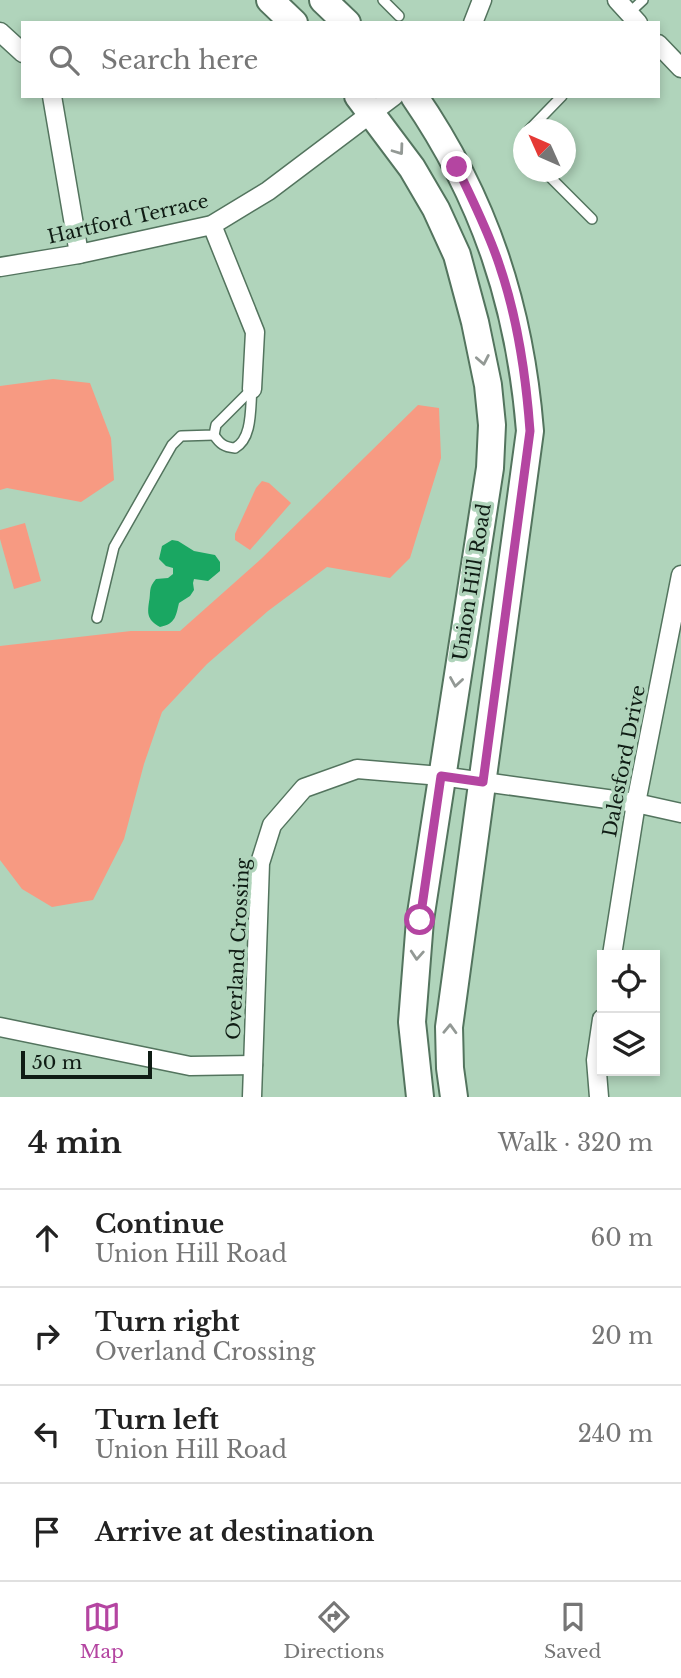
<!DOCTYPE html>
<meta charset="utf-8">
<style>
body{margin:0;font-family:"Libre Baskerville",serif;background:#f6f6f6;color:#222}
.controls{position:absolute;right:21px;bottom:21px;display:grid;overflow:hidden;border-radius:0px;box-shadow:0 4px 10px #0003}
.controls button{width:63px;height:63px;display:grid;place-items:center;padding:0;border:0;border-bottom:2px solid #e0e0e0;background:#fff;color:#222;font:35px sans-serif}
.compass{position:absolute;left:513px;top:119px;width:63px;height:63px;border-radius:50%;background:#fff;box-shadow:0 4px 10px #0003;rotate:315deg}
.scale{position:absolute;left:21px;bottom:18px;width:131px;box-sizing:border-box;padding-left:7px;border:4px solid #0f1c14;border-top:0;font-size:19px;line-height:24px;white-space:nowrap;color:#0f1c14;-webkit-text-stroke:5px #b0d4bb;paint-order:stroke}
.stop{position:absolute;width:21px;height:21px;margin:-16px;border:5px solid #b445a1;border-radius:50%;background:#fff}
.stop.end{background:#b445a1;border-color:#fff;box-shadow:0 2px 7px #0008}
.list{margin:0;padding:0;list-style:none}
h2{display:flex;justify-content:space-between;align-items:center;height:91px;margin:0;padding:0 28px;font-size:30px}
h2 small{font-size:23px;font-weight:400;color:#767676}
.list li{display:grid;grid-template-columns:46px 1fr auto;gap:21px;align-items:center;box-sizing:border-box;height:98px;padding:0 28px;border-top:2px solid #e0e0e0}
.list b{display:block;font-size:26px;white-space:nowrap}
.list p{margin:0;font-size:23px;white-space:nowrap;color:#767676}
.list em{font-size:23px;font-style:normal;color:#767676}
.icon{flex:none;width:38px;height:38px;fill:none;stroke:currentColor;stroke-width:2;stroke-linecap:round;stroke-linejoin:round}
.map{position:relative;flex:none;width:681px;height:1097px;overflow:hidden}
.search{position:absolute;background:#fff;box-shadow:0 4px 10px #0003;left:21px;right:21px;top:21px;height:77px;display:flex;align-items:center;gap:18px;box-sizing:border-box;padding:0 24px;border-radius:0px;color:#767676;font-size:26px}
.sheet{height:483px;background:#fff}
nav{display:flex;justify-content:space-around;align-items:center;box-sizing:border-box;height:98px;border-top:2px solid #e0e0e0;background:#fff;font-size:19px;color:#767676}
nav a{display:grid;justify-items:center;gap:4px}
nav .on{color:#b445a1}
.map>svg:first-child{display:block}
</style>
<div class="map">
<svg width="681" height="1097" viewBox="0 0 681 1097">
<rect width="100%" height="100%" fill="#b0d4bb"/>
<!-- green -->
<g fill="#f79a82">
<polygon points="53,379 90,383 111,438 114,480 81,502 7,488 0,490 0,386"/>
<polygon points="418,405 439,408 441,458 410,558 390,578 327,567 268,611 207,664 162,712 144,764 124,839 93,900 52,907 22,889 0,860 0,646 131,631 180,631 261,559"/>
<polygon points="262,481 269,483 291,503 250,550 235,540 235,534 256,488"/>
<polygon points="25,523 41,581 14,589 0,539 0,530"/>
</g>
<!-- water -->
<path fill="#1aa762" d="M172,540l6,1 16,10 21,4 5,7v9l-12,10 -14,-2 -1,4 1,7 -4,6 -11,7c-3,12 -3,21 -19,24 -12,-7 -13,-12 -11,-25 2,-10 -1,-14 7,-23l12,-1 5,-4v-6l-7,-2 -7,-7 3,-13z"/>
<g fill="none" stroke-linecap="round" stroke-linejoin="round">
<!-- lane casing -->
<g stroke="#53745e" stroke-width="12">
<g id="lane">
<polyline points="383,0 399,16"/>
<polyline points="629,13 643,0"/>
<polyline points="529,130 562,96"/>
<polyline points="524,138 524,140"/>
<polyline points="545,172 592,219"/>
<path d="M214,435c6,9 10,12 21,13 18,-10 15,-41 17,-59"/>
<polyline points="97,618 114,547 172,445 181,436 214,435 216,425 252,389"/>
</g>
</g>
<!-- street casing -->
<g stroke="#53745e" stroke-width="21">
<g id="street">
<polyline points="617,0 638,23"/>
<polyline points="473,23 482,0"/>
<polyline points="0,32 23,53"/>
<polyline points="658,44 681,68"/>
<polyline points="52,96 79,254"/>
<polyline points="212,225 255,332 252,389"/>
<polyline points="0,267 79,254 212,225 268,191 394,96"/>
<polyline points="612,955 636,803 681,575"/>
<polyline points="0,1027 190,1066 253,1065"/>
<polyline points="252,1097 260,863 272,825 304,788 357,769 441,776 636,803 681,813"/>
<polyline points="599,1097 596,1060 602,1019"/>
</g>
</g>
<!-- secondary casing -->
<g stroke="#53745e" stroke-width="30">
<g id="secondary">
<polyline points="270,0 294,23"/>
<polyline points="323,0 347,23"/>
<polyline points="358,96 412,168 436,209 457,255 475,322 488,385 492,425 490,468 420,920 412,1022 420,1097"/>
<path d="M414,96c71,103 106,211 116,335l-81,596 1,41 4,29"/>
</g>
</g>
<!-- lane -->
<use href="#lane" stroke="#fff" stroke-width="9"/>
<!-- street -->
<use href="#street" stroke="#fff" stroke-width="18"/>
<!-- secondary -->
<use href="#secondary" stroke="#fff" stroke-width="26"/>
</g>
<!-- one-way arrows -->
<defs><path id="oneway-chevron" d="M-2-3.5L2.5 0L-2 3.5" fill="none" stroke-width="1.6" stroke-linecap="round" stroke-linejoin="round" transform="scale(1.75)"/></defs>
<g stroke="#939995">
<use href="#oneway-chevron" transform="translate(399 150) rotate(54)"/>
<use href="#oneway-chevron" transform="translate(483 360) rotate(79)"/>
<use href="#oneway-chevron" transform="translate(456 682) rotate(99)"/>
<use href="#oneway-chevron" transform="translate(417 955) rotate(94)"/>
<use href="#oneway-chevron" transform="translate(450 1029) rotate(-88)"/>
</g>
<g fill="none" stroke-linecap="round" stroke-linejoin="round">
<!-- route -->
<path stroke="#b445a1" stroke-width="9" d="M420,920l21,-144 42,6 47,-351c-4,-55 -12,-111 -30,-164 -11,-35 -28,-67 -43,-100"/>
</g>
<g text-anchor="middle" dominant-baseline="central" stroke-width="7" stroke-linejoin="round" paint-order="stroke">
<!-- street labels -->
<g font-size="19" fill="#0f1c14" stroke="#b0d4bb">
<text transform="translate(128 219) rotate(-13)">Hartford Terrace</text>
<text transform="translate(472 582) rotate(-81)">Union Hill Road</text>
<text transform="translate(624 761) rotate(-79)">Dalesford Drive</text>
<text transform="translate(238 949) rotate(-87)">Overland Crossing</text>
</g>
</g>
</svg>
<div class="controls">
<button><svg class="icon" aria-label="locate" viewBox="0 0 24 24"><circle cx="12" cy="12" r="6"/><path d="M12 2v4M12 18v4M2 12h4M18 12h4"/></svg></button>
<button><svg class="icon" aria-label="layers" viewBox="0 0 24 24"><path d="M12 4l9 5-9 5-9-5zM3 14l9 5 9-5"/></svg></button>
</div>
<svg class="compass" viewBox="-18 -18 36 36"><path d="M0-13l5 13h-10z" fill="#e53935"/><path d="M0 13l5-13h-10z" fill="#767676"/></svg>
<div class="scale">50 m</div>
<div class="stop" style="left:420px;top:920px"></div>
<div class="stop end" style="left:457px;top:167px"></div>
<div class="search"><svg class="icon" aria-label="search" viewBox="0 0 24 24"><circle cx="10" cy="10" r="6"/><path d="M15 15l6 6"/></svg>Search here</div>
</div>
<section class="sheet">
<h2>4 min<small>Walk · 320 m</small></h2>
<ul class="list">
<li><svg class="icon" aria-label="ahead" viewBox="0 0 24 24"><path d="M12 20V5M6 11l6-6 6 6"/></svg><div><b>Continue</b><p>Union Hill Road</p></div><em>60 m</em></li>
<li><svg class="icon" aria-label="right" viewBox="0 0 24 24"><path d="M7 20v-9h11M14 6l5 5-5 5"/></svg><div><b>Turn right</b><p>Overland Crossing</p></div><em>20 m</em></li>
<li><svg class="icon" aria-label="left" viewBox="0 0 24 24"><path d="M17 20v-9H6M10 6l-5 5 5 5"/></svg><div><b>Turn left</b><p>Union Hill Road</p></div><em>240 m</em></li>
<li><svg class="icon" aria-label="arrive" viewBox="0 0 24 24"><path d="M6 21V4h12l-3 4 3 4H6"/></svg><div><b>Arrive at destination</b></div></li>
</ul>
</section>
<nav>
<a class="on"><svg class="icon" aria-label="map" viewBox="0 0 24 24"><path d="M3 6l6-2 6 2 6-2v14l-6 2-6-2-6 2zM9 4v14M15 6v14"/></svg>Map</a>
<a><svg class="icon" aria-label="directions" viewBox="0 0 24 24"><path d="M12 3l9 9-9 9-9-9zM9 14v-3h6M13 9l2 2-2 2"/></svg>Directions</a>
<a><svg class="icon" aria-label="saved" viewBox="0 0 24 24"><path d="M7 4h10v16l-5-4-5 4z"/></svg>Saved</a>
</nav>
